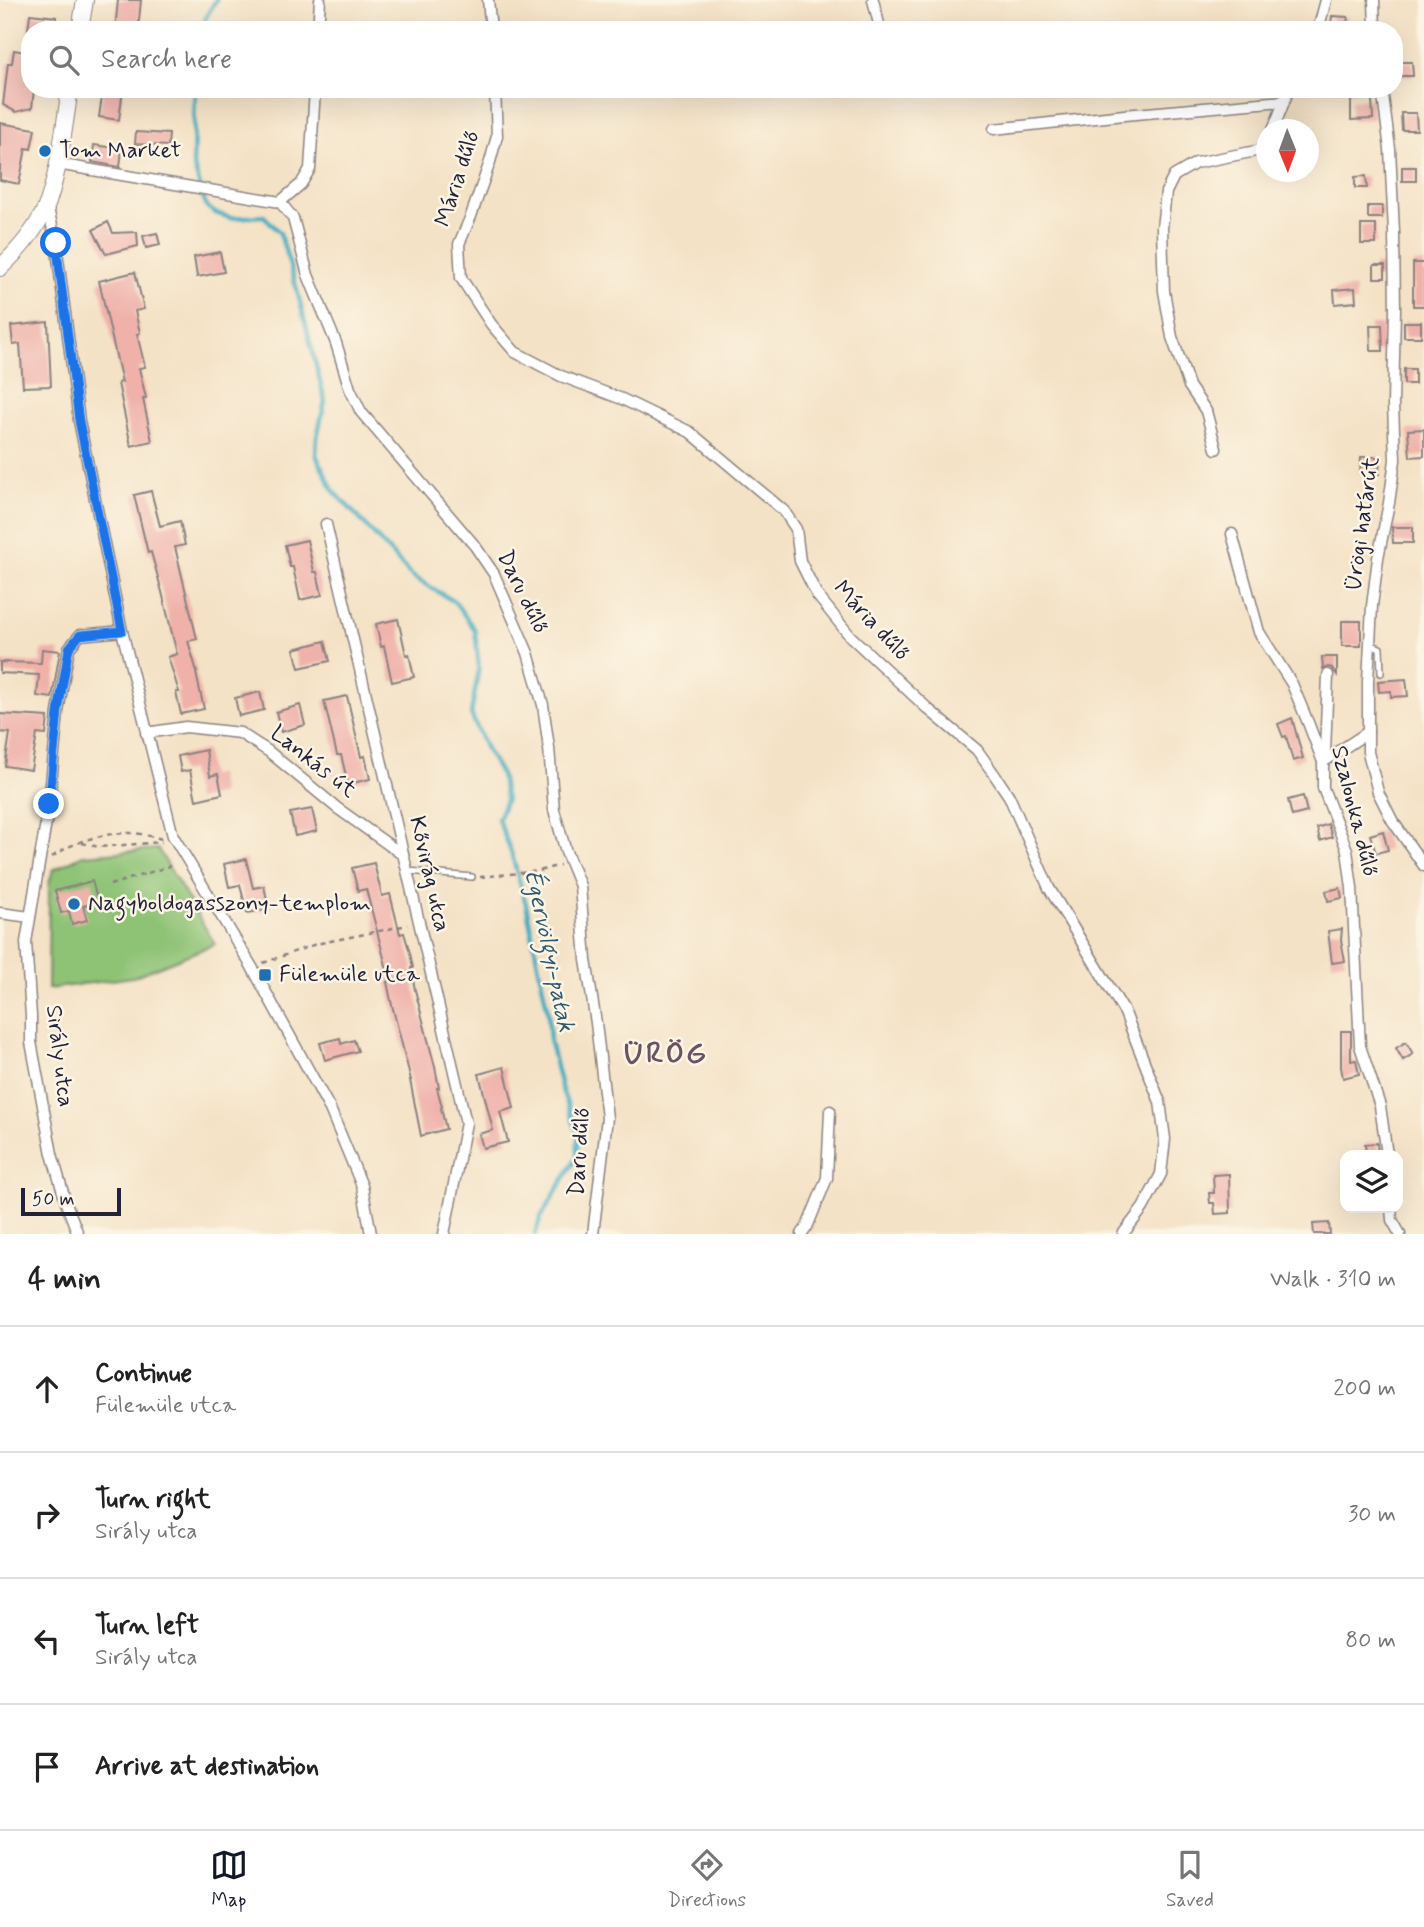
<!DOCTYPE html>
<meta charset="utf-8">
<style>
body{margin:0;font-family:Mynerve,sans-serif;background:#f6f6f6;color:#222}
.controls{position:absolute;right:21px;bottom:21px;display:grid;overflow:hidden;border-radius:14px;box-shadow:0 7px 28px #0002}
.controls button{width:63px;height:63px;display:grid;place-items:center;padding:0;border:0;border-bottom:2px solid #e0e0e0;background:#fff;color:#222;font:35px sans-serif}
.compass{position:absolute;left:1256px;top:119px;width:63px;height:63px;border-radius:50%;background:#fff;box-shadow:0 7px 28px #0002;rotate:179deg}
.scale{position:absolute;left:21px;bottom:18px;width:100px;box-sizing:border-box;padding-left:7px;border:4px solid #22223b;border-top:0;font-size:19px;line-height:24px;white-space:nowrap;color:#22223b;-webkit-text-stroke:5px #fcf5e5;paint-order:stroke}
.stop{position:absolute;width:21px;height:21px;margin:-16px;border:5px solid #1a73e8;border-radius:50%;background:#fff}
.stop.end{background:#1a73e8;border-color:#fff;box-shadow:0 2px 7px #0008}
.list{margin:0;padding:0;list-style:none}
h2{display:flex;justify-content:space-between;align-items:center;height:91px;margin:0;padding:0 28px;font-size:30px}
h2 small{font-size:23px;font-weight:400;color:#767676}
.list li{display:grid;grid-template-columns:46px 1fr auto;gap:21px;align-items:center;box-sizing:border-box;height:126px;padding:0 28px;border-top:2px solid #e0e0e0}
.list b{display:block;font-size:26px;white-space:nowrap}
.list p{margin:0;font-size:23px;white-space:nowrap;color:#767676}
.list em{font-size:23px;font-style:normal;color:#767676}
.icon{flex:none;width:38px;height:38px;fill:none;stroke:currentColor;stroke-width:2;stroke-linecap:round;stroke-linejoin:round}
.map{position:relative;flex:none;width:1424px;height:1234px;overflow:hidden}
.search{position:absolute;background:#fff;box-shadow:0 7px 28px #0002;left:21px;right:21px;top:21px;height:77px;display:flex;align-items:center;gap:18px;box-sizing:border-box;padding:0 24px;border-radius:28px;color:#767676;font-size:26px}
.sheet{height:595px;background:#fff}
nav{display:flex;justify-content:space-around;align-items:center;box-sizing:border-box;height:98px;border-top:2px solid #e0e0e0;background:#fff;font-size:19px;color:#767676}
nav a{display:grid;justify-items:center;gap:4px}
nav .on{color:#111827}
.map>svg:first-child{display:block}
</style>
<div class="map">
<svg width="1424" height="1234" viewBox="0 0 1424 1234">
<rect width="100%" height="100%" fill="#fcf5e5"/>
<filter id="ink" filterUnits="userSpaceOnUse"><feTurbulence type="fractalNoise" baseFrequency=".0143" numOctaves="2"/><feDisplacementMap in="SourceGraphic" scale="14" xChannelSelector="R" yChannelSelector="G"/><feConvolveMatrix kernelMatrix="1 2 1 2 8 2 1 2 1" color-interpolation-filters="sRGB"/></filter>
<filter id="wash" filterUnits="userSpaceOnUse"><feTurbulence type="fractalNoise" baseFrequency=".00686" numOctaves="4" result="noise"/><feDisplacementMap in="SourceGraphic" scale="28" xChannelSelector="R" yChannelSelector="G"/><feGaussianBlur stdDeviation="1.57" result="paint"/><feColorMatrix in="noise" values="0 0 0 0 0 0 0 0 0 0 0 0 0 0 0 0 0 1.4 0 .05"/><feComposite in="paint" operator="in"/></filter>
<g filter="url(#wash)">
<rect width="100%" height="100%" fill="#f4e2c6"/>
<!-- green -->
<polygon fill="#8ec376" stroke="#587258" stroke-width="2" points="158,849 215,944 133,977 48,989 49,883 53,870 83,855"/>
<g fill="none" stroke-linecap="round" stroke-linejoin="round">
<!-- stream -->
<g stroke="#41acc0" stroke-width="4.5">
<polyline points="202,30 206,17 216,0"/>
<polyline points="195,89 193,164 206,206 215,213 231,218 264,216 280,233 296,286 325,401 317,437 316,455 333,490 412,576 455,602 475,630 479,668 471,714 486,749 501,775 506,800 498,819 511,852 526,904 548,1013 550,1042 561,1087 578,1134 577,1157 541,1217 535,1234"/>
</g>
</g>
<g id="blocks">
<!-- building -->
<g fill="#efb1aa">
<polygon points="118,0 141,0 138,30 115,30"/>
<polygon points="30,14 56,17 55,30 28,30"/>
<polygon points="1332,16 1348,17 1346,30 1330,30"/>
<polygon points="14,50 30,53 30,89 34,89 32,108 16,112 3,105 8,63 12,63"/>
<polygon points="1400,62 1412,62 1413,76 1400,76"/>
<polygon points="103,89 123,89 119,120 99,117"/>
<polygon points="1372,99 1373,119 1351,120 1351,100"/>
<polygon points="1401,113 1416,113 1417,130 1402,130"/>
<polygon points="0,123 35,129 31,149 26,148 19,184 0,180"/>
<polygon points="136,132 169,134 168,146 135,144"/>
<polygon points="94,145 122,149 120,167 92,162"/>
<rect x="1402" y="167" width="14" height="14"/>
<polygon points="1366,176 1367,188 1355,188 1355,177"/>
<rect x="1368" y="206" width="14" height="12"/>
<polygon points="108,222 113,233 137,232 138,246 106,254 93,230"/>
<rect x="1361" y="225" width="15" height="19"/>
<polygon points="157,233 160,245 146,248 143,236"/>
<polygon points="220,252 224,272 197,277 194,257"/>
<rect x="1413" y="263" width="11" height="43"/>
<rect x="1374" y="265" width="11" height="13"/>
<polygon points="135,272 144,309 135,311 140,333 137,334 145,367 139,368 146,398 143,399 152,441 131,446 118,383 122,382 99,281"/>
<polygon points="1355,288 1356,302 1335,304 1334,290"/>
<polygon points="48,322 51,386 23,387 20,344 13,345 11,326"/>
<rect x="1404" y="322" width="17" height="15"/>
<polygon points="1370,325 1382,325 1383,351 1371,351"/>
<rect x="1404" y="369" width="11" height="15"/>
<polygon points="1424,429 1424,456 1410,457 1408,430"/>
<polygon points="1361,457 1380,457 1379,474 1360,474"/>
<polygon points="151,491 160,526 180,521 185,545 175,547 197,639 188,641 197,672 196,673 204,709 181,714 176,692 179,692 168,657 177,654 162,592 151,552 148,553 134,495"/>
<polygon points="1392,527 1413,527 1413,543 1393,543"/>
<polygon points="307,540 314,572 317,572 322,595 300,600 293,567 290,567 285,545"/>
<polygon points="398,619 406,655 409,654 414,677 392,682 384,646 381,647 376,624"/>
<rect x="1342" y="621" width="19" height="25"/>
<polygon points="325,641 330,661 299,668 294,649"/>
<polygon points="42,649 60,651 52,698 37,696 39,675 0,673 0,662 41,663"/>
<polygon points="1322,657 1337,657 1337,675 1332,668 1328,667 1323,669"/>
<polygon points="1406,679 1408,696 1391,697 1391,691 1379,692 1378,681"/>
<polygon points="260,692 264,710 239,716 235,698"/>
<polygon points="347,696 361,757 365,756 370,779 348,784 341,755 337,755 324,701"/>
<polygon points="300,705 305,725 281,732 276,712"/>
<polygon points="0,714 48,717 46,735 37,734 31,770 5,766 10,733 0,732"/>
<polygon points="1292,718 1303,758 1293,761 1286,736 1283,737 1278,724"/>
<polygon points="206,750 210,776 218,774 222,794 196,800 190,770 181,772 178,756"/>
<polygon points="1303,796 1307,812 1292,816 1288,800"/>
<polygon points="312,809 317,831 295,836 290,813"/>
<polygon points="1328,824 1332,837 1320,841 1317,828"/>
<polygon points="1383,831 1388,850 1376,853 1370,835"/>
<polygon points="246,859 253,888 264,886 269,909 247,913 240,885 229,887 224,864"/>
<polygon points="374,863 382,896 390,894 400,934 404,933 410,953 413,968 411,968 415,990 435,1067 439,1088 437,1088 442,1107 441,1108 446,1129 421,1136 410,1080 411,1080 391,1001 387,982 390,981 366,889 358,891 352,868"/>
<polygon points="92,881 98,902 83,906 87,920 72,924 69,911 61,913 55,891"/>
<polygon points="1340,888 1342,898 1328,901 1326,891"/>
<polygon points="1342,929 1341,940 1345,961 1332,963 1328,931"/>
<polygon points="1341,1031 1351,1031 1351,1061 1356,1060 1359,1074 1343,1078 1341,1067"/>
<polygon points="340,1038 341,1044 354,1040 358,1051 325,1060 320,1043"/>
<polygon points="1406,1042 1413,1054 1403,1060 1396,1048"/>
<polygon points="504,1067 514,1108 500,1112 508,1142 483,1148 479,1134 493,1130 479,1074"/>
<polygon points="1377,1143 1378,1154 1366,1154 1365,1144"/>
<polygon points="1229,1174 1230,1213 1215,1214 1214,1203 1210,1203 1209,1193 1214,1193 1213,1175"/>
<polygon points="1329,1223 1330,1234 1314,1234 1313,1224"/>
</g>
</g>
</g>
<g filter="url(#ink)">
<use href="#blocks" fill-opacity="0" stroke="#8b8280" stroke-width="2"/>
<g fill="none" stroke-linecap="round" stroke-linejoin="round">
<!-- lane casing -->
<g stroke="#8b8280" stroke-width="8">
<g id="lane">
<polyline points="1370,644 1380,648 1381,673"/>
<polyline points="409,871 472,877"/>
</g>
</g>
<!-- street casing -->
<g stroke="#8b8280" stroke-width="13">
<g id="street">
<polyline points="488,0 491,30"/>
<polyline points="873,0 879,24"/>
<polyline points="1374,0 1375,30"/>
<polyline points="318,30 320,0"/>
<polyline points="1318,30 1326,0"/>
<polyline points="495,89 497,136 490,162 471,216 459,244 461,278 491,324 515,352 561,376 622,399 690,432 784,511 796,529 800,561 817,595 850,636 928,709 977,750 994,774 1009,796 1049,888 1125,1013 1160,1102 1165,1139 1161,1174 1143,1208 1123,1234"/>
<polyline points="1382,89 1390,149 1394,232 1395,310 1393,404 1395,460 1389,503 1378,558 1372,606 1368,681 1368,752 1378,792 1392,820 1424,866"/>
<polyline points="994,129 1124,115 1284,101"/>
<polyline points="1273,130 1289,89"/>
<polyline points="57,164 280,202 293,218 308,275 336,343 350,389 361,412 475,546 494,574 528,653 543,705 549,748 554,810 566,852 580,886 586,960 596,1023 607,1118 593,1234"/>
<polyline points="280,202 301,184 310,169 315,89"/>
<polyline points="47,204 56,243 79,421 122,631 173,836 252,967 330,1109 362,1186 371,1234"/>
<polyline points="1216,449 1206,411 1189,386 1172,337 1164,291 1162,228 1166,192 1174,176 1196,163 1261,150 1266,143"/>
<polyline points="326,524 466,1123 444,1234"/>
<polyline points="1232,534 1259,632 1292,684 1309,725 1323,762 1323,788 1347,850 1352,888 1360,1046 1380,1106 1387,1155"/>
<polyline points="1328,675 1325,752 1323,762 1368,732"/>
<polyline points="146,733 186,727 240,733 268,751 337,808 403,855"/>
<polyline points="0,913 30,917"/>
<polyline points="1391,1208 1392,1220 1400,1234"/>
<polyline points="78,1234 66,1203 52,1154 31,1042 31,1016 26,942 49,804 58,712 69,648 80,635 122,631"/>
<polyline points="802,1234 807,1227 827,1178 830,1111"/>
</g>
</g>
<!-- secondary casing -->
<g stroke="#8b8280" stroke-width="18">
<g id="secondary">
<polyline points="80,30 85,0"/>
<path d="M0,268c19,-18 39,-41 48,-66 12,-36 16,-75 22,-113"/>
</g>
</g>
<!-- path -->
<g stroke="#8b8280" stroke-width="2.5" stroke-dasharray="5 5" stroke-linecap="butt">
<polyline points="82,843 99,847 162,842"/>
<path d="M52,857c22,-16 51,-24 78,-24 11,0 22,4 32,6"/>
<polyline points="480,877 539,871 560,865"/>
<polyline points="110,885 170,866"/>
<polyline points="263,963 316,944 408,925"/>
</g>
<!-- lane -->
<use href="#lane" stroke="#fff" stroke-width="5"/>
<!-- street -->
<use href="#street" stroke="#fff" stroke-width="10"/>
<!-- secondary -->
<use href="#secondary" stroke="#fff" stroke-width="16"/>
</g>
</g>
<g fill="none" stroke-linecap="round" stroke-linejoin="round" filter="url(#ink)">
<!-- route -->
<polyline stroke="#1a73e8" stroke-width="9" points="49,804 58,712 69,648 80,635 122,631 79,421 56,243"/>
</g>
<!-- markers -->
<g fill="#1f6fb2" stroke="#fcf5e5" stroke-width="2.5">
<circle cx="45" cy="151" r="7"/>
<circle cx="74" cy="904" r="7"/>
<rect x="258" y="968" width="14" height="14" rx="3.5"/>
</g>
<g text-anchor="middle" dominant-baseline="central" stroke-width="5" stroke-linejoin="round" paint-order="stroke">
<!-- poi labels -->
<g font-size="23" fill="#22223b" stroke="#fcf5e5" text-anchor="start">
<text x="59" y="151">Tom Market</text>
<text x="88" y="904">Nagyboldogasszony-templom</text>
<text x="279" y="975">Fülemüle utca</text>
</g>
<!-- street labels -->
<g font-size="23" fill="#22223b" stroke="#fcf5e5">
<text transform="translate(458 179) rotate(-72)">Mária dűlő</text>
<text transform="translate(1363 524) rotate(-82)">Ürögi határút</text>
<text transform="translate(522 592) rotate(64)">Daru dűlő</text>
<text transform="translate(871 621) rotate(47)">Mária dűlő</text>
<text transform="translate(313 762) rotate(38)">Lankás út</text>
<text transform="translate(1354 811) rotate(76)">Szalonka dűlő</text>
<text transform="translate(429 874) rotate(77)">Kővirág utca</text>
<text transform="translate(59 1056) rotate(83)">Sirály utca</text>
<text transform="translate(580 1152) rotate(-86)">Daru dűlő</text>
</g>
<!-- water labels -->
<g font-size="24" font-style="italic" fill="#2e5970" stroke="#fcf5e5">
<text transform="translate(549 951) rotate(78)">Égervölgyi-patak</text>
</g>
<!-- district labels -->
<g font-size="30" font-weight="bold" letter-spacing="2" fill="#6a5462" stroke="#fcf5e5">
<text x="665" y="1053">ÜRÖG</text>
</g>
</g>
</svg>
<div class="controls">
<button><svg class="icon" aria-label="layers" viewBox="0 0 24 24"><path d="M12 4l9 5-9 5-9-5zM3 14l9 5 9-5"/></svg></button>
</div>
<svg class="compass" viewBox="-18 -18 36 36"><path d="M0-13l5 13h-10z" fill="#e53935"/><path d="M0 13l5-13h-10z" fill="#767676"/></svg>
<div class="scale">50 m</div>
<div class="stop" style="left:56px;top:243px"></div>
<div class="stop end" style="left:49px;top:804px"></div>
<div class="search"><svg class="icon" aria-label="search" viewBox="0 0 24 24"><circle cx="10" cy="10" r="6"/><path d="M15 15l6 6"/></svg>Search here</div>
</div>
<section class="sheet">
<h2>4 min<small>Walk · 310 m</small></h2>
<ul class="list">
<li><svg class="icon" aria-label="ahead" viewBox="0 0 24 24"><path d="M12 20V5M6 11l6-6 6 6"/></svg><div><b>Continue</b><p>Fülemüle utca</p></div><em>200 m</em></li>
<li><svg class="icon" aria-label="right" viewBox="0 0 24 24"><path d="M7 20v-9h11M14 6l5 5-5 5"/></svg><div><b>Turn right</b><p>Sirály utca</p></div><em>30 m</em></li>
<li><svg class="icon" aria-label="left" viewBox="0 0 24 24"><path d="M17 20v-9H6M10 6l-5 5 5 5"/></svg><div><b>Turn left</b><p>Sirály utca</p></div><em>80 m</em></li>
<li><svg class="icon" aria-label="arrive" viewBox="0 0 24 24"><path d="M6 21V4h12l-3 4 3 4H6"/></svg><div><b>Arrive at destination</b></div></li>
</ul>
</section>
<nav>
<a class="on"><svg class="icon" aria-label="map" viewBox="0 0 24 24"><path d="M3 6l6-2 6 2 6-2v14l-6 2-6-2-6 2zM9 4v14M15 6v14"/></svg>Map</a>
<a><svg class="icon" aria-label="directions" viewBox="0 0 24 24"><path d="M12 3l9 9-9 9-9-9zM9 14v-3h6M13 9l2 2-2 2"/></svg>Directions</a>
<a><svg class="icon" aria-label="saved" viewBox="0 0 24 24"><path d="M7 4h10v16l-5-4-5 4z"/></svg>Saved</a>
</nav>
